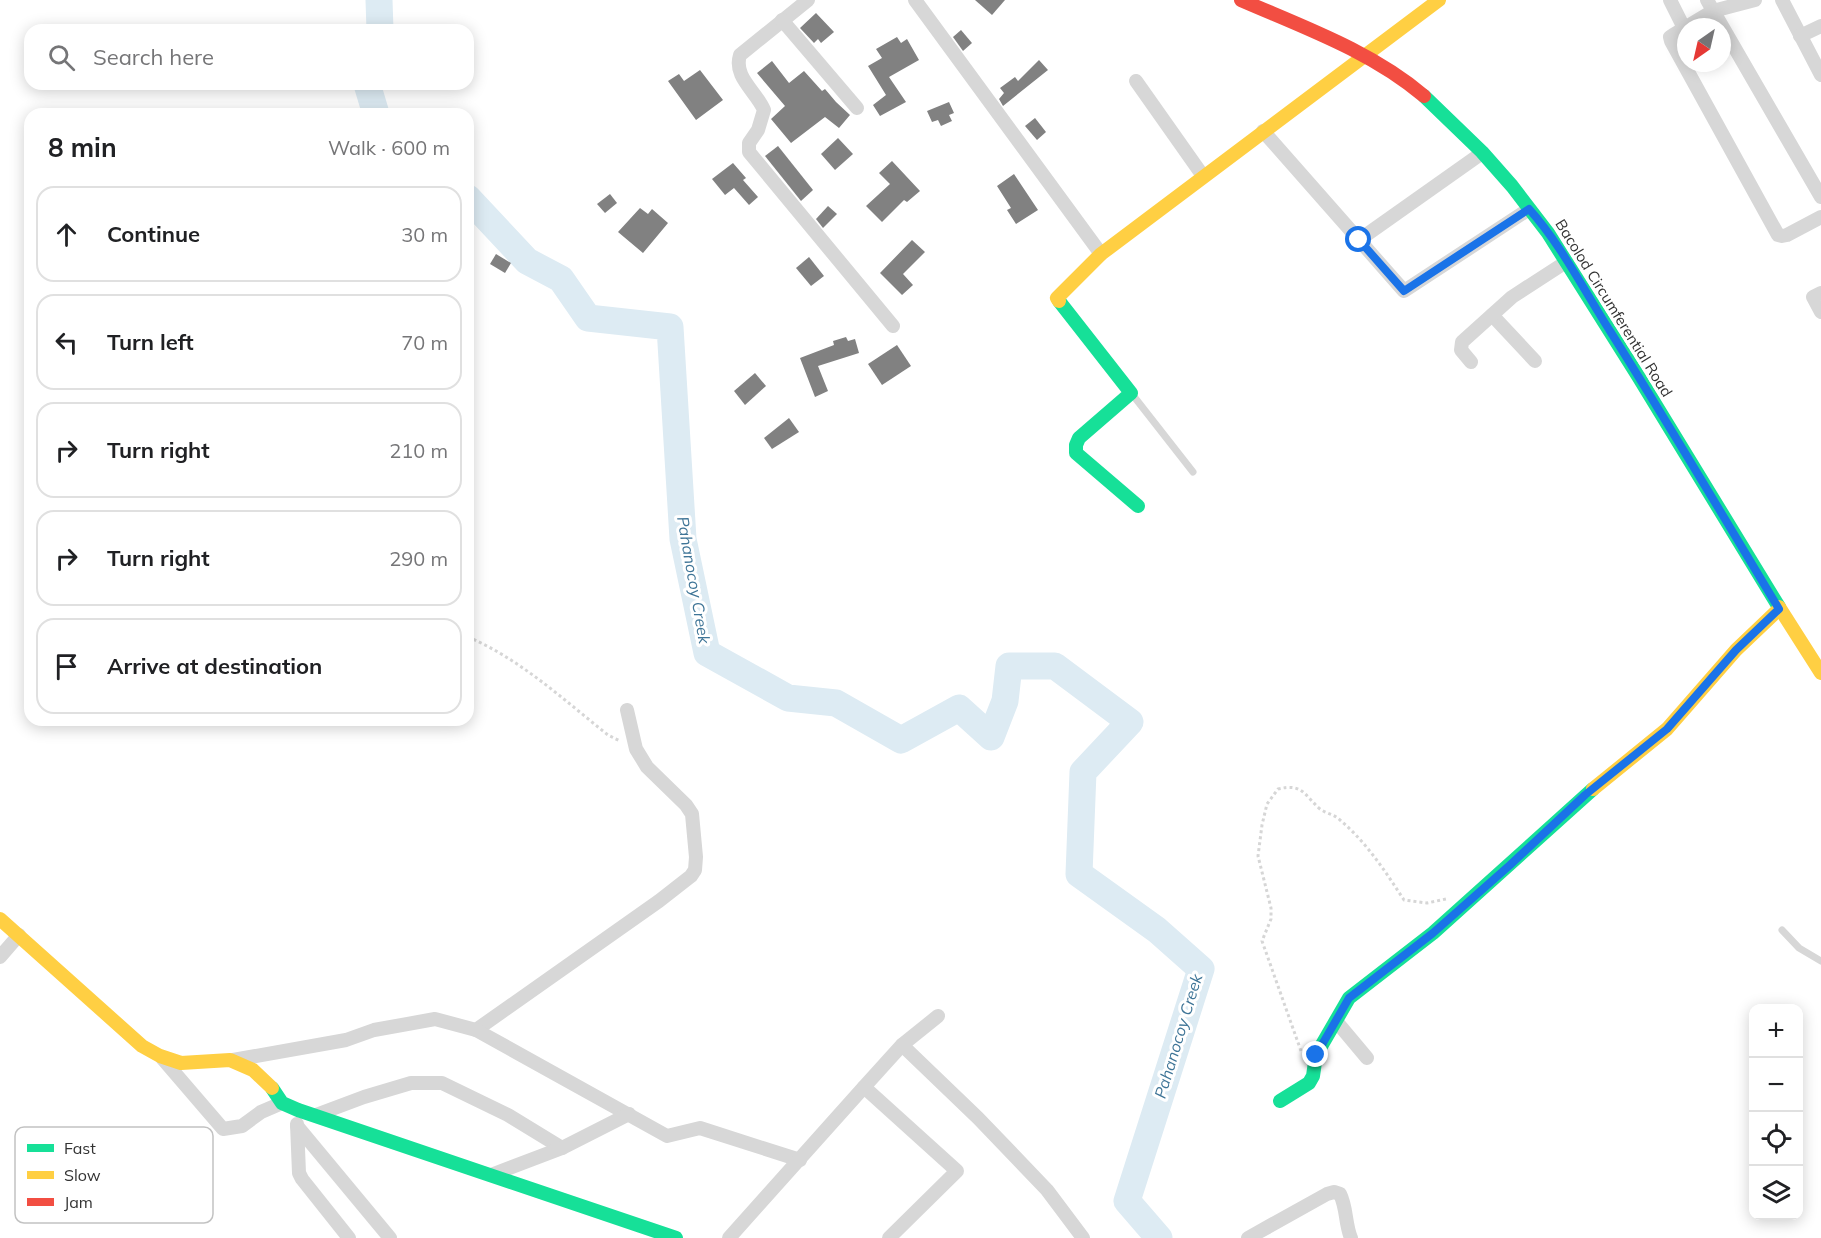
<!DOCTYPE html>
<meta charset="utf-8">
<style>
body{margin:0;font-family:Mulish,sans-serif;background:#f2f2f2;color:#202124}
.controls{position:absolute;right:18px;bottom:18px;display:grid;overflow:hidden;border-radius:12px;box-shadow:0 3px 15px #0003}
.controls button{width:54px;height:54px;display:grid;place-items:center;padding:0;border:0;border-bottom:2px solid #e0e0e0;background:#fff;color:#202124;font:30px sans-serif}
.compass{position:absolute;left:1677px;top:18px;width:54px;height:54px;border-radius:50%;background:#fff;box-shadow:0 3px 15px #0003;rotate:214deg}
.stop{position:absolute;width:18px;height:18px;margin:-14px;border:4px solid #1a73e8;border-radius:50%;background:#fff}
.stop.end{background:#1a73e8;border-color:#fff;box-shadow:0 2px 6px #0008}
.list{margin:0;padding:0;list-style:none}
h2{display:flex;justify-content:space-between;align-items:center;height:78px;margin:0;padding:0 24px;font-size:26px}
h2 small{font-size:20px;font-weight:400;color:#757577}
.list li{display:grid;grid-template-columns:39px 1fr auto;gap:18px;align-items:center;box-sizing:border-box;height:96px;margin:0 12px 12px;padding:0 12px;border:2px solid #e0e0e0;border-radius:18px}
.list b{display:block;font-size:22px;white-space:nowrap}
.list em{font-size:20px;font-style:normal;color:#757577}
.icon{flex:none;width:33px;height:33px;fill:none;stroke:currentColor;stroke-width:2;stroke-linecap:round;stroke-linejoin:round}
.map{position:relative;flex:none;width:1821px;height:1238px;overflow:hidden}
.search{position:absolute;background:#fff;box-shadow:0 3px 15px #0003;left:24px;top:24px;width:450px;height:66px;display:flex;align-items:center;gap:15px;box-sizing:border-box;padding:0 21px;border-radius:18px;color:#757577;font-size:22px}
.panel{position:absolute;background:#fff;box-shadow:0 3px 15px #0003;left:24px;top:108px;width:450px;height:618px;border-radius:18px}
.map>svg:first-child{display:block}
</style>
<div class="map">
<svg width="1821" height="1238" viewBox="0 0 1821 1238">
<rect width="100%" height="100%" fill="#fff"/>
<g fill="none" stroke-linecap="round" stroke-linejoin="round">
<!-- river -->
<g stroke="#ddebf3" stroke-width="27">
<polyline points="379,0 380,30"/>
<polyline points="367,84 376,114"/>
<polyline points="468,198 527,261 561,279 588,318 670,327 683,539 707,653 788,698 836,703 901,740 959,708 991,737 1005,701 1009,666 1055,666 1130,722 1083,772 1079,874 1157,930 1201,969 1127,1201 1159,1238"/>
</g>
</g>
<!-- building -->
<g fill="#818181">
<polygon points="975,0 1005,0 992,15"/>
<polygon points="816,13 834,32 821,43 818,39 814,43 800,28"/>
<polygon points="961,30 972,43 963,51 953,37"/>
<polygon points="897,37 901,43 907,39 919,60 889,77 906,102 880,116 873,105 886,95 868,66 882,58 876,49"/>
<polygon points="1039,60 1048,70 1003,106 999,99 1004,93 1000,88 1015,77 1018,81"/>
<polygon points="772,61 789,83 804,71 822,91 825,89 836,102 850,115 839,128 825,117 791,143 771,119 785,106 757,73"/>
<polygon points="700,70 723,100 696,120 668,81 679,74 684,81"/>
<polygon points="949,102 954,113 949,115 952,121 941,126 938,120 932,122 927,111"/>
<polygon points="1035,118 1046,132 1037,140 1025,126"/>
<polygon points="838,138 853,154 835,170 821,154"/>
<polygon points="778,146 813,190 801,201 765,156"/>
<polygon points="892,161 920,191 907,202 904,200 882,222 866,206 890,184 879,173"/>
<polygon points="733,163 746,178 743,180 758,197 749,205 734,188 725,195 712,179"/>
<polygon points="1014,174 1038,210 1016,224 1007,210 1011,208 997,186"/>
<polygon points="610,194 617,203 605,213 597,204"/>
<polygon points="828,206 837,214 823,228 816,219"/>
<polygon points="640,208 648,214 652,209 668,223 643,253 618,232"/>
<polygon points="912,240 925,252 903,274 913,285 902,295 880,273"/>
<polygon points="496,254 511,263 505,273 490,264"/>
<polygon points="809,257 824,276 811,286 796,268"/>
<polygon points="846,337 848,341 855,339 859,353 818,366 828,391 815,397 800,358 834,345 833,341"/>
<polygon points="897,345 911,366 882,385 868,364"/>
<polygon points="755,373 766,386 745,405 734,391"/>
<polygon points="789,418 799,432 772,449 764,438"/>
</g>
<g fill="none" stroke-linecap="round" stroke-linejoin="round">
<!-- path -->
<g stroke="#d6d6d6" stroke-width="3" stroke-dasharray="3 3" stroke-linecap="butt">
<path d="M468,637c52,22 96,63 140,98l12,6"/>
<path d="M1301,1051l-39,-110 9,-22v-11l-13,-52 4,-31 5,-21 11,-15c25,-6 26,6 42,20 7,5 14,5 20,11 27,23 45,51 64,80l23,3 19,-4"/>
</g>
<!-- lane -->
<g stroke="#d7d7d7" stroke-width="7">
<polyline points="1132,394 1193,472"/>
<polyline points="1782,930 1799,948 1821,961"/>
</g>
<!-- street -->
<g stroke="#d7d7d7" stroke-width="14">
<path d="M808,0l-68,55c-7,22 16,36 24,55l-6,20 -9,13v9l144,174"/>
<polyline points="915,0 1101,254"/>
<polyline points="1670,0 1684,28"/>
<polyline points="1707,0 1821,197"/>
<polyline points="1755,0 1713,11 1673,35 1670,37 1671,41 1778,235 1782,236 1787,235 1821,217"/>
<polyline points="1782,0 1821,75"/>
<polyline points="782,20 857,108"/>
<polyline points="1800,36 1821,26"/>
<polyline points="1136,81 1203,176"/>
<polyline points="1263,131 1404,291 1529,209"/>
<polyline points="1359,240 1482,153"/>
<polyline points="1821,293 1813,297 1821,312"/>
<polyline points="1492,315 1535,361"/>
<polyline points="1471,362 1461,350 1462,342 1512,297 1566,262"/>
<polyline points="0,957 19,935"/>
<polyline points="1336,1021 1367,1058"/>
<polyline points="476,1030 659,901 691,876 695,870 696,857 692,814 686,805 647,767 636,749 627,710"/>
<polyline points="902,1045 978,1118 1047,1190 1083,1238"/>
<polyline points="162,1058 223,1129 242,1126 261,1112 282,1103"/>
<polyline points="233,1060 346,1040 374,1030 435,1019 476,1030 667,1136 700,1128 800,1160"/>
<polyline points="316,1115 364,1097 411,1083 442,1083 508,1115 562,1148"/>
<polyline points="297,1124 299,1173 302,1179 349,1238"/>
<polyline points="297,1126 390,1238"/>
<polyline points="491,1175 562,1148 629,1114"/>
<polyline points="729,1238 864,1087"/>
<polyline points="889,1238 957,1171 864,1087 902,1045 938,1016"/>
<path d="M1248,1238l79,-44 7,-2 6,2c7,14 5,30 11,44"/>
</g>
<!-- fast -->
<g stroke="#16e098" stroke-width="14">
<polyline points="1424,96 1482,152 1512,186 1548,233 1638,376 1779,607"/>
<polyline points="1059,301 1131,393 1079,438 1076,445 1076,453 1138,506"/>
<polyline points="272,1088 282,1103 298,1110 676,1238"/>
<polyline points="1280,1101 1309,1083 1313,1076 1316,1055 1349,998 1433,933 1593,789"/>
</g>
<!-- slow -->
<g stroke="#ffcf43" stroke-width="14">
<polyline points="1059,301 1057,298 1101,254 1439,0"/>
<polyline points="1779,607 1821,673"/>
<polyline points="1593,789 1667,729 1736,650 1779,609"/>
<polyline points="0,919 142,1046 160,1056 181,1063 230,1060 253,1070 272,1088"/>
</g>
<!-- jam -->
<path stroke="#f24e42" stroke-width="14" d="M1241,0c62,27 130,51 183,96"/>
</g>
<g fill="none" stroke-linecap="round" stroke-linejoin="round">
<!-- route -->
<path stroke="#1a73e8" stroke-width="8" d="M1316,1055l33,-57 84,-65 77,-68 75,-70 82,-66 69,-79 43,-41c-56,-93 -111,-186 -169,-278 -25,-39 -50,-88 -81,-122l-125,82 -45,-51"/>
</g>
<g text-anchor="middle" dominant-baseline="central" stroke-width="6" stroke-linejoin="round" paint-order="stroke">
<!-- street labels -->
<g font-size="15" fill="#333" stroke="#fff">
<text transform="translate(1614 308) rotate(58)">Bacolod Circumferential Road</text>
</g>
<!-- water labels -->
<g font-size="16" font-style="italic" fill="#3f7597" stroke="#fff">
<text transform="translate(694 580) rotate(80)">Pahanocoy Creek</text>
<text transform="translate(1178 1036) rotate(-73)">Pahanocoy Creek</text>
</g>
</g>
<!-- legend -->
<rect x="15" y="1127" width="198" height="96" rx="9" fill="#fff" stroke="#c2c2c2" stroke-width="1.5"/>
<rect x="27" y="1144" width="27" height="8" fill="#16e098"/>
<rect x="27" y="1171" width="27" height="8" fill="#ffcf43"/>
<rect x="27" y="1198" width="27" height="8" fill="#f24e42"/>
<g font-size="16" fill="#333">
<text x="64" y="1154">Fast</text>
<text x="64" y="1181">Slow</text>
<text x="64" y="1208">Jam</text>
</g>
</svg>
<div class="controls">
<button>+</button>
<button>−</button>
<button><svg class="icon" aria-label="locate" viewBox="0 0 24 24"><circle cx="12" cy="12" r="6"/><path d="M12 2v4M12 18v4M2 12h4M18 12h4"/></svg></button>
<button><svg class="icon" aria-label="layers" viewBox="0 0 24 24"><path d="M12 4l9 5-9 5-9-5zM3 14l9 5 9-5"/></svg></button>
</div>
<svg class="compass" viewBox="-18 -18 36 36"><path d="M0-13l5 13h-10z" fill="#e53935"/><path d="M0 13l5-13h-10z" fill="#757577"/></svg>
<div class="stop" style="left:1359px;top:240px"></div>
<div class="stop end" style="left:1316px;top:1055px"></div>
<div class="search"><svg class="icon" aria-label="search" viewBox="0 0 24 24"><circle cx="10" cy="10" r="6"/><path d="M15 15l6 6"/></svg>Search here</div>
<section class="panel">
<h2>8 min<small>Walk · 600 m</small></h2>
<ul class="list">
<li><svg class="icon" aria-label="ahead" viewBox="0 0 24 24"><path d="M12 20V5M6 11l6-6 6 6"/></svg><div><b>Continue</b></div><em>30 m</em></li>
<li><svg class="icon" aria-label="left" viewBox="0 0 24 24"><path d="M17 20v-9H6M10 6l-5 5 5 5"/></svg><div><b>Turn left</b></div><em>70 m</em></li>
<li><svg class="icon" aria-label="right" viewBox="0 0 24 24"><path d="M7 20v-9h11M14 6l5 5-5 5"/></svg><div><b>Turn right</b></div><em>210 m</em></li>
<li><svg class="icon" aria-label="right" viewBox="0 0 24 24"><path d="M7 20v-9h11M14 6l5 5-5 5"/></svg><div><b>Turn right</b></div><em>290 m</em></li>
<li><svg class="icon" aria-label="arrive" viewBox="0 0 24 24"><path d="M6 21V4h12l-3 4 3 4H6"/></svg><div><b>Arrive at destination</b></div></li>
</ul>
</section>
</div>
